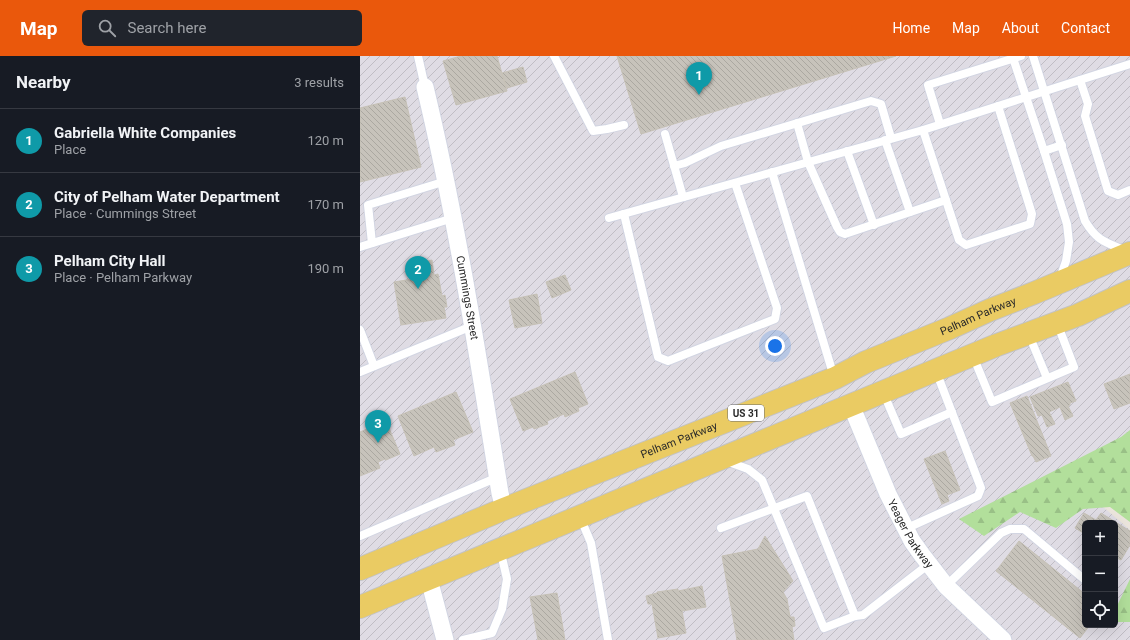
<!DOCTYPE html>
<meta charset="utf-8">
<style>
body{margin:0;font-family:Roboto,sans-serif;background:#20242c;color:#f1f3f6}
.controls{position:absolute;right:12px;bottom:12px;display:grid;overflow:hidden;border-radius:6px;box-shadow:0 4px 16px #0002}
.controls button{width:36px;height:36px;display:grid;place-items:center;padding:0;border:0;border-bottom:1px solid #363941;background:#171b24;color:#f1f3f6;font:20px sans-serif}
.you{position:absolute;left:415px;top:290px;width:14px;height:14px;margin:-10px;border:3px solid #fff;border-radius:50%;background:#1a73e8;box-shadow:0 0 0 6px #1a73e833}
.badge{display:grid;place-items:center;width:26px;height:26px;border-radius:50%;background:#ea580c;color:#fff;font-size:13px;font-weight:700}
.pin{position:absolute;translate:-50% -33px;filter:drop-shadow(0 1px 2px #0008)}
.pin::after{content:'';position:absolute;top:21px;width:14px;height:12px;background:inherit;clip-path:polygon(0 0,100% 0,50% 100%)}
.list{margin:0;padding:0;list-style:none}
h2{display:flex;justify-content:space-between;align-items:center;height:52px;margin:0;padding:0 16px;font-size:17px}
h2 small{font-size:13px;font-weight:400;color:#9ea1a6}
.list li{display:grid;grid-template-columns:26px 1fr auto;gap:12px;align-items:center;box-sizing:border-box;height:64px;padding:0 16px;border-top:1px solid #363941}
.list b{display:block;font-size:15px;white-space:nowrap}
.list p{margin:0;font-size:13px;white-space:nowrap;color:#9ea1a6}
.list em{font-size:13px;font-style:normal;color:#9ea1a6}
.icon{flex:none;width:22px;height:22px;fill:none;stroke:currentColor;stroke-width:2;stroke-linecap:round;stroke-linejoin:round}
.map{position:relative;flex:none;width:770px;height:584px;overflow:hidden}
header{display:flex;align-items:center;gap:24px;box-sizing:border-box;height:56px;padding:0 20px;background:#ea580c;color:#fff}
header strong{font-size:19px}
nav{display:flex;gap:22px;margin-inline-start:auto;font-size:14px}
.search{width:280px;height:36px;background:#20242c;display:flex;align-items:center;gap:10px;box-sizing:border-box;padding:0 14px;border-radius:6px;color:#9ea1a6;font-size:15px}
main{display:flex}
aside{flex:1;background:#171b24}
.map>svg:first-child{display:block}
</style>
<header>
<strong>Map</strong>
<div class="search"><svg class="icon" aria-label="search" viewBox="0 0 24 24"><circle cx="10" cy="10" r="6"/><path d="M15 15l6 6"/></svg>Search here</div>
<nav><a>Home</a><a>Map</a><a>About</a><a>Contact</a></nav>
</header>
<main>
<aside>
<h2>Nearby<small>3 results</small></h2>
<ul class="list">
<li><span class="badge" style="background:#0f9aa8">1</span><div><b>Gabriella White Companies</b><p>Place</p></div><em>120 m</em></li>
<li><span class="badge" style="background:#0f9aa8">2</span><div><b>City of Pelham Water Department</b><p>Place · Cummings Street</p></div><em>170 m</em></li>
<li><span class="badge" style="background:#0f9aa8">3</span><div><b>Pelham City Hall</b><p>Place · Pelham Parkway</p></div><em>190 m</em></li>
</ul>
</aside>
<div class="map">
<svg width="770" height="584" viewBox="0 0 770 584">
<defs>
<pattern id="industrial-furrows" width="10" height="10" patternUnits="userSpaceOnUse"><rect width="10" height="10" fill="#dfdce4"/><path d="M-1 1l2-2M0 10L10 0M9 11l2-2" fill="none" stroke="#c0bdc4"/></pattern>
<pattern id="forest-firs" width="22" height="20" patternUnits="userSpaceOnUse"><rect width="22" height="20" fill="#b2df9b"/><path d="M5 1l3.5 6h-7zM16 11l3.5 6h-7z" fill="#99c086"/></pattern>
<pattern id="building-back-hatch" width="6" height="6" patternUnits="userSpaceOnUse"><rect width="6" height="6" fill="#c7c3bb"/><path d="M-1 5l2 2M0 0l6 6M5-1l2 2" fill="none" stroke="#aba8a1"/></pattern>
</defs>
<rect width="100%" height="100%" fill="#ebe5dc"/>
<!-- industrial -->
<path fill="url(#industrial-furrows)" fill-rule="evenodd" d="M0,0h770v389l-64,30 64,55v110h-770zM725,467h30v102h-30z"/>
<!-- forest -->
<g fill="url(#forest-firs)">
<polygon points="770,374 770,466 750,451 723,453 696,472 660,456 624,480 599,463 761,381"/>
<polygon points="770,523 770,566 755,566 755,554"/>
</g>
<!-- building -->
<g fill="url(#building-back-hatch)" stroke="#c6c1b6">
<polygon points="101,0 137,0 147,35 96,49 83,5"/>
<polygon points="257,0 536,0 281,78"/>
<polygon points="163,11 167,26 147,32 142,17"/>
<polygon points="45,41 61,111 0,126 0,52"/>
<polygon points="72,204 74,219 78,218 82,240 85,239 87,251 84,251 86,262 41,269 34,226 65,221 63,206"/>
<polygon points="205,219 211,234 192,242 186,226"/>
<polygon points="177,238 182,267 155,272 149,244"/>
<polygon points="215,316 228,348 218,352 219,355 205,361 204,358 187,365 188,368 174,373 173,371 163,375 150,343"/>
<polygon points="770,318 770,347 754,353 744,328"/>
<polygon points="708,326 716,345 710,347 710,349 708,350 713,360 705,364 700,351 689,356 695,368 687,371 682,359 678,360 670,341"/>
<polygon points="96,336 113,376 93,384 95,389 76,396 74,391 54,400 38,360"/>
<polygon points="667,340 691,400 676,406 673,400 672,400 650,347"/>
<polygon points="26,365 40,398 26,404 25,403 18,406 20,412 0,420 0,376"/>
<polygon points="585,395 600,434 587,439 589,445 582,448 564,403"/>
<polygon points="724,457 736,464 741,457 770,475 770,489 761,504 755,501 755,467 725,467 725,478 715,472"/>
<polygon points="405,480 433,525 423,536 427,543 430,561 434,561 435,570 432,571 434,584 377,584 362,500 398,493"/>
<polygon points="659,485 725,538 725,569 730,569 720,582 636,515"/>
<polygon points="342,530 346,551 322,555 326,577 298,582 292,548 288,548 286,540 297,537 297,536 318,533 318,535"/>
<polygon points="197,537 205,584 178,584 170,541"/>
</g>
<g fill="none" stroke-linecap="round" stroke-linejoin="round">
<!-- lane casing -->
<g stroke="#d2d5e2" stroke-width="10">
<g id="lane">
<polyline points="58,0 65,31"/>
<polyline points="194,0 233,75 247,73 264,69"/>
<path d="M673,0l52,165c12,20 20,21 41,30"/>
<polyline points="653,2 684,95 707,168 709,186 706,205 700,222"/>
<polyline points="720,24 728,48 725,60 748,135 758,139 770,134"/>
<polyline points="437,67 448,106 477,171 480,176 485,178 586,144"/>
<polyline points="580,68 568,29 661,0"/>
<polyline points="563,74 599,184 606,189 670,168 672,158 638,50"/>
<polyline points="305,78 323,141"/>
<polyline points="525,84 550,156"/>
<polyline points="487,95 514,169"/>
<polyline points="684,95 702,89"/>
<polyline points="314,110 325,107 361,90 511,45 521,48 531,82"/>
<polyline points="412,116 474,321"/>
<polyline points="264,158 298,301 308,305 415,263 417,252 375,127"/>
<polyline points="249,162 563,74 770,8"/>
<polyline points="12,187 8,149 86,125"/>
<polyline points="0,191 93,162"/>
<polyline points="0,274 14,310"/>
<polyline points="669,279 687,322"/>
<polyline points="613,300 632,346 714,311 697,267"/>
<polyline points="0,316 112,270"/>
<polyline points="523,336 541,378 592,356"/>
<polyline points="366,405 388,413 402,424 464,572 495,560"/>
<polyline points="220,461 231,487 248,584"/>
<polyline points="361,472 447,440 495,560 503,559 569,508"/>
<polyline points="545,473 618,440 621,432 576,315"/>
<polyline points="0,480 138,421"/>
<polyline points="586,530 641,477 650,473 664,473 725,524"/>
<polyline points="103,584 132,577 142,553 147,523 140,493"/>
</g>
</g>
<!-- street casing -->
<g stroke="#d2d5e2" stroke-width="19">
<g id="street">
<path id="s1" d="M65,31c32,134 53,270 75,406l4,16"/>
<path id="s2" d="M491,349l37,89 24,47 10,14 24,31 57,54"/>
<polyline points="69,523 85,584"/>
</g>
</g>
<!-- primary casing -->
<g stroke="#c3c3c3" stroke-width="24">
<g id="primary">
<path id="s3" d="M0,513l144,-60 331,-131 31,-16 84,-34 40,-18 44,-17 96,-40"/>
<polyline points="0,551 637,289 718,259 770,235"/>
</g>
</g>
<!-- lane -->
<use href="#lane" stroke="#fff" stroke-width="8"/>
<!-- street -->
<use href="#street" stroke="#fff" stroke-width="17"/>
<!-- primary -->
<use href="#primary" stroke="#eacb63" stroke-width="22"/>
</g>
<g text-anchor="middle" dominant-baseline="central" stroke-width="4" stroke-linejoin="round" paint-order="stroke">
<!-- shield labels -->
<rect fill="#fff" stroke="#6a6a6a" stroke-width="1" x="368" y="349" width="36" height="16" rx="3"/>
<g font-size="10" font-weight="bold" fill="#2a2a2a">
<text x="386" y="357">US 31</text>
</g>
<!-- street labels -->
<g font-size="11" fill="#2a2a2a" stroke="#fff">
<text stroke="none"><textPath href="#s1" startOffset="215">Cummings Street</textPath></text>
<text stroke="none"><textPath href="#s3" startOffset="668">Pelham Parkway</textPath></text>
<text stroke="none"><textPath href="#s3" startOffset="344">Pelham Parkway</textPath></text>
<text stroke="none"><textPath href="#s2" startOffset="142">Yeager Parkway</textPath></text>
</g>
</g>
</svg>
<div class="controls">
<button>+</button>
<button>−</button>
<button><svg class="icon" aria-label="locate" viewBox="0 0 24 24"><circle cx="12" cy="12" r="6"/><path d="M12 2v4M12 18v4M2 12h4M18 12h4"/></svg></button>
</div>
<div class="you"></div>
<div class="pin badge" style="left:339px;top:39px;background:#0f9aa8">1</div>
<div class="pin badge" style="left:58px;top:233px;background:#0f9aa8">2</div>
<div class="pin badge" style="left:18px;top:387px;background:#0f9aa8">3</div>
</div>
</main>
